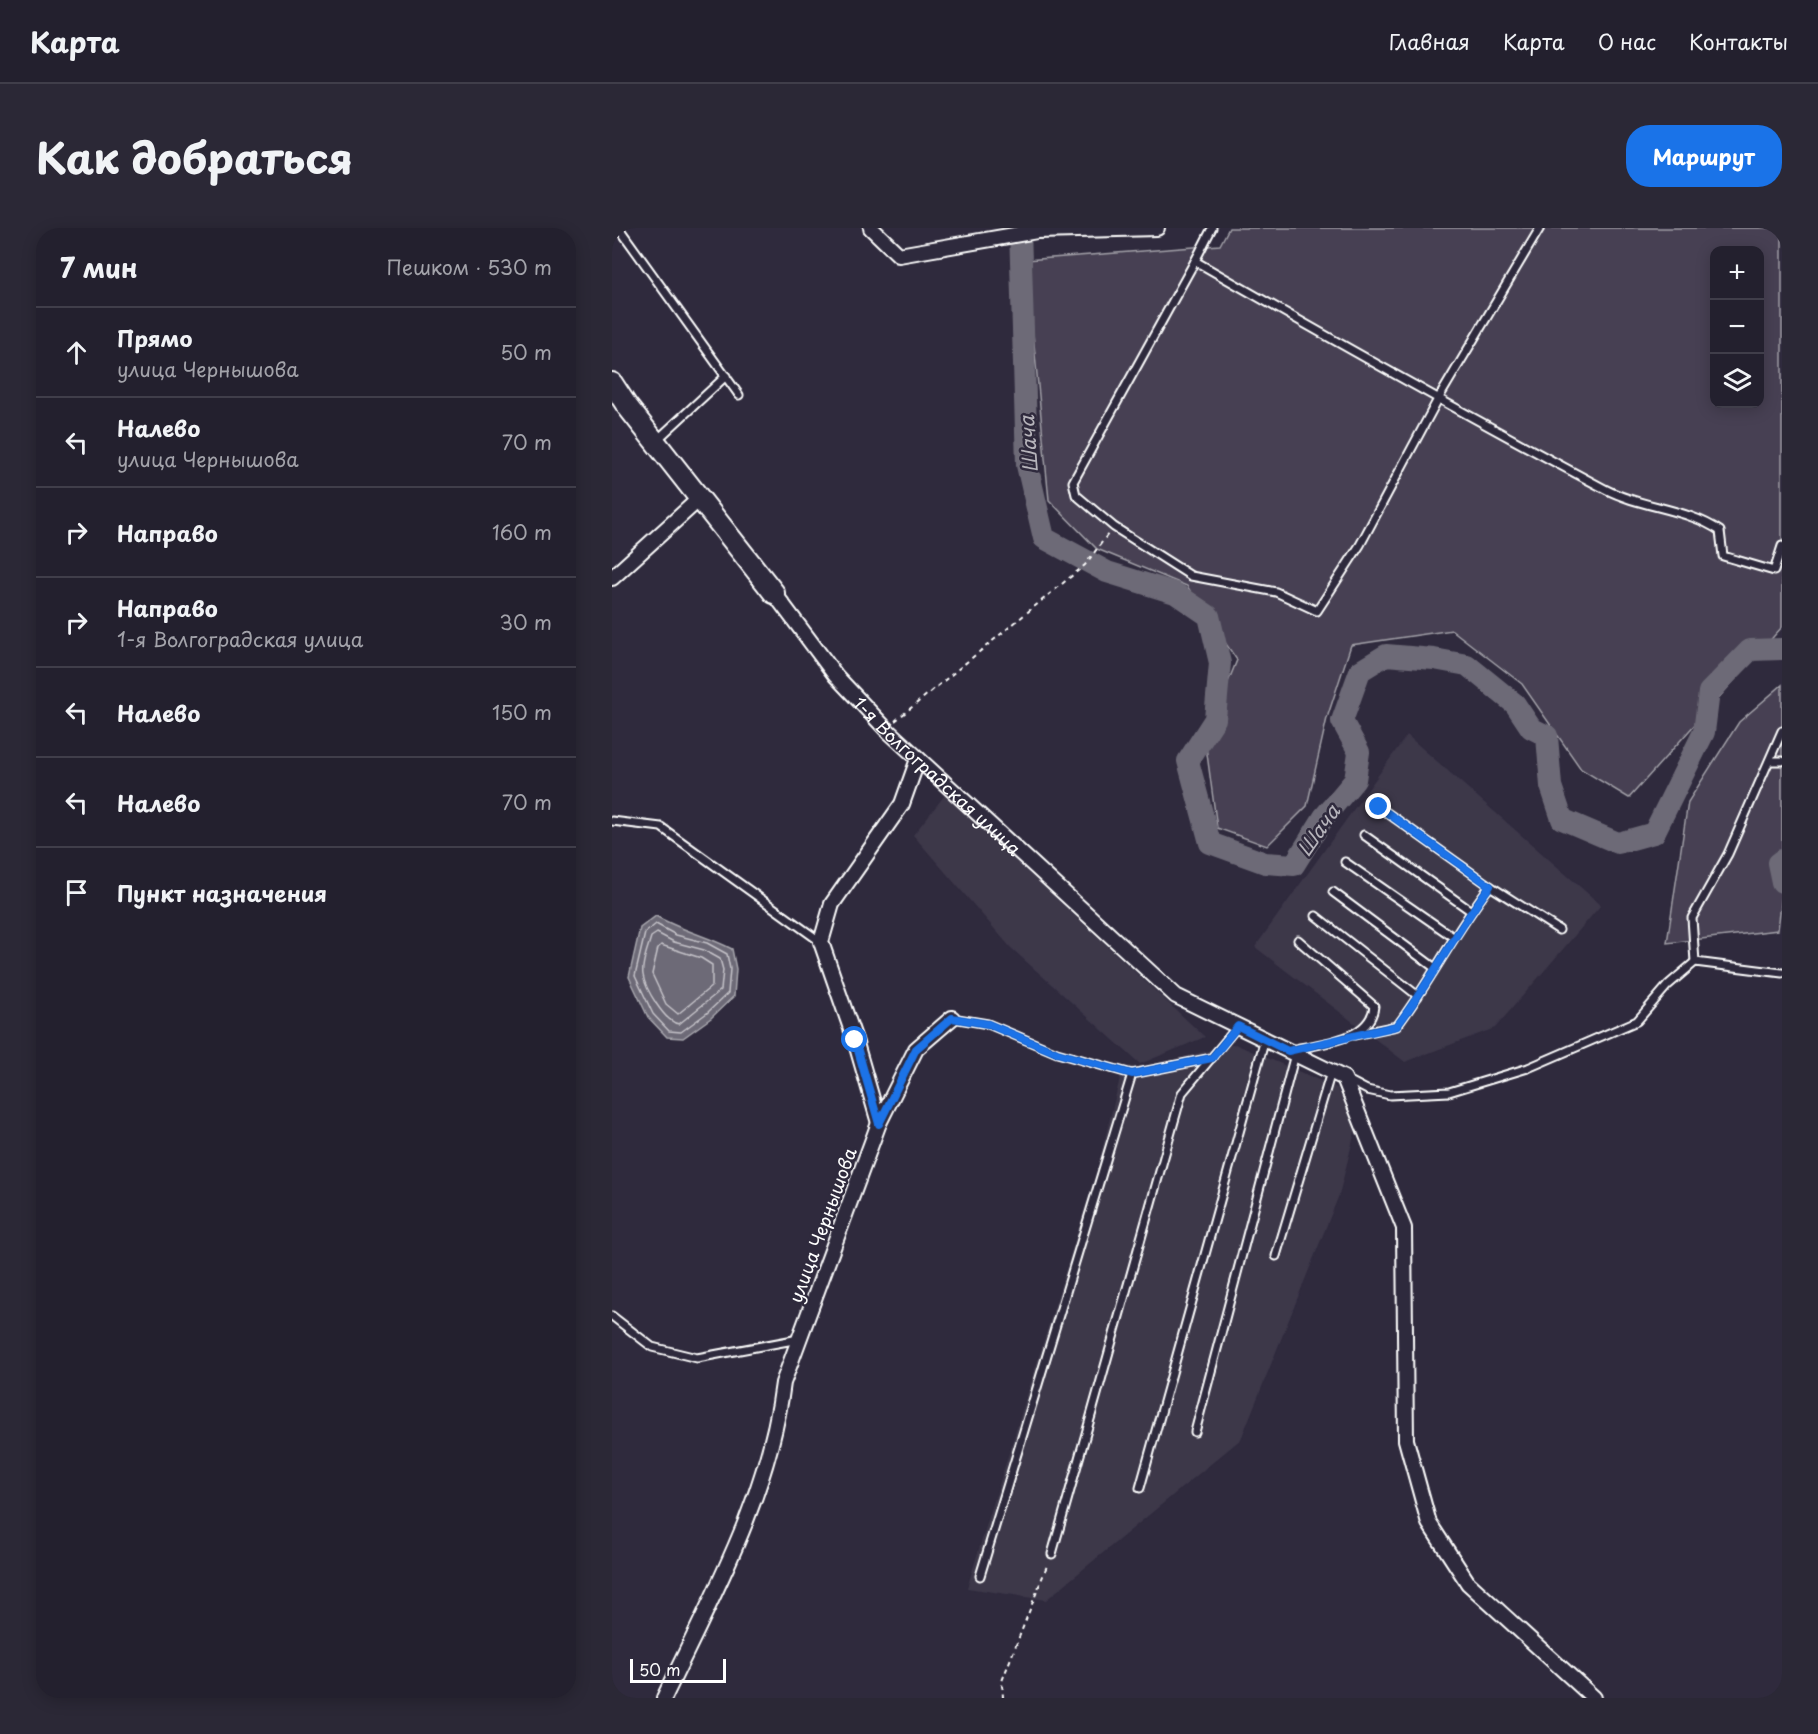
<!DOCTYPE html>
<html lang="ru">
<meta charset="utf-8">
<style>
body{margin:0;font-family:"Playpen Sans",sans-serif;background:#2b2836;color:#f1f3f6}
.controls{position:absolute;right:18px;top:18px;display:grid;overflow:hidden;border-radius:12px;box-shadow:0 3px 15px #0003}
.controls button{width:54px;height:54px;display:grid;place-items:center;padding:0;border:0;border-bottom:2px solid #403e4a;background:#23202e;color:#f1f3f6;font:30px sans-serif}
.scale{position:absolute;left:18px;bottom:15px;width:96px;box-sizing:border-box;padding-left:6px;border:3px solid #fff;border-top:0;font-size:16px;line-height:21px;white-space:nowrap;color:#fff;-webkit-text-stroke:4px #2f2a3d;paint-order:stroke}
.stop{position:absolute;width:18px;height:18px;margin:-14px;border:4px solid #1a73e8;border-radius:50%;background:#fff}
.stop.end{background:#1a73e8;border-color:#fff;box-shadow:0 2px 6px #0008}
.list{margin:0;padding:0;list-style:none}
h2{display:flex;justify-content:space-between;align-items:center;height:78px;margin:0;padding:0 24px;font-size:26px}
h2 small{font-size:20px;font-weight:400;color:#a3a3aa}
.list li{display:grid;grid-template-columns:39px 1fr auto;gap:18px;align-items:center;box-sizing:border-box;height:90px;padding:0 24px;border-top:2px solid #403e4a}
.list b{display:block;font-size:22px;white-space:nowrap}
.list p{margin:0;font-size:20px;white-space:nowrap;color:#a3a3aa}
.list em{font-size:20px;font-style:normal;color:#a3a3aa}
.icon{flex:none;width:33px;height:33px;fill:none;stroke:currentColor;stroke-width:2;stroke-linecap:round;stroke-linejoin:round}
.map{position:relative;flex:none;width:1170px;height:1470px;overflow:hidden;border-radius:24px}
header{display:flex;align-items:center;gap:36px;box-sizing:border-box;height:84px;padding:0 30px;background:#23202e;border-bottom:2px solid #403e4a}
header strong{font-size:28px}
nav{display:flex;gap:33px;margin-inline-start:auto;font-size:21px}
.intro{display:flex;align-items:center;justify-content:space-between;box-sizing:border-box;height:144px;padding:0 36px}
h1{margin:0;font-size:42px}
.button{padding:15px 27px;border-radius:24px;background:#1a73e8;color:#fff;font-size:21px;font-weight:700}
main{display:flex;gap:36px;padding:0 36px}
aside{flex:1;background:#23202e;border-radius:24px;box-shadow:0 3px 15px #0003}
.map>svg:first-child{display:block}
</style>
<header>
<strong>Карта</strong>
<nav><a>Главная</a><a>Карта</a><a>О нас</a><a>Контакты</a></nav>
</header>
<div class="intro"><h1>Как добраться</h1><a class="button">Маршрут</a></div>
<main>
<aside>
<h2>7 мин<small>Пешком · 530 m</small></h2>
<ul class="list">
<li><svg class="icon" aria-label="ahead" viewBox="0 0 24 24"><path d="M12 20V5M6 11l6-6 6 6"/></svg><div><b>Прямо</b><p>улица Чернышова</p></div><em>50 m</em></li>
<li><svg class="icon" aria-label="left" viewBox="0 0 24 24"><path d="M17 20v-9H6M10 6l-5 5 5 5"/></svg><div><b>Налево</b><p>улица Чернышова</p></div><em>70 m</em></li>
<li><svg class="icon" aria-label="right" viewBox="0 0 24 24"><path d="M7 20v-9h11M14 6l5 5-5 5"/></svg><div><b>Направо</b></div><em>160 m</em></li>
<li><svg class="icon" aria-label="right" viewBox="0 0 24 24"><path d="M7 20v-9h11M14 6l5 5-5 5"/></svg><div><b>Направо</b><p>1-я Волгоградская улица</p></div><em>30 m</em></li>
<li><svg class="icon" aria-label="left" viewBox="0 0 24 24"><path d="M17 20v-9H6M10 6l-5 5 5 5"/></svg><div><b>Налево</b></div><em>150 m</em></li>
<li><svg class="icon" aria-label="left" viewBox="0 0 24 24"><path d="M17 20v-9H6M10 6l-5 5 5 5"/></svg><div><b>Налево</b></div><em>70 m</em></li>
<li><svg class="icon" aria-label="arrive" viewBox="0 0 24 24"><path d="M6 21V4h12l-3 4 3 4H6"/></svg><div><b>Пункт назначения</b></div></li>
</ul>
</aside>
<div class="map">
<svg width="1170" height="1470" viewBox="0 0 1170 1470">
<rect width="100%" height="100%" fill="#2f2a3d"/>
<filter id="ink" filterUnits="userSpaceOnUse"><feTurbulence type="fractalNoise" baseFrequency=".0167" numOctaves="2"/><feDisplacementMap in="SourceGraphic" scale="12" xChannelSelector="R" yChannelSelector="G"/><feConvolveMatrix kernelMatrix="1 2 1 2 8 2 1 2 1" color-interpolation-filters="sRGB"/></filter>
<g filter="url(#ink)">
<!-- built -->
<g fill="#3c3749">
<polygon points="795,507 989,677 883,800 793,834 643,719"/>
<polygon points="333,567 593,809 528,836 399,720 301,607"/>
<polygon points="623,816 725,860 744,900 727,967 629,1211 434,1372 355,1360 486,938 511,838 530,839"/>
</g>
<!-- green -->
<g fill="#464152" stroke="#a2a0a8" stroke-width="1.5" fill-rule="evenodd">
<path d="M617,0h553v399l-153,171 -48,-29 -59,-85 -70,-54 -101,15 -24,73 -20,88 -40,40 -50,-18 -12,-89 32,-79 -50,-74 -90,-37 -48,-49 -23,-240 194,-15zM1102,22h46v154h-46z"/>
<polygon points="1170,457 1170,667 1166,702 1055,715 1076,574 1127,494"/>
</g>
<!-- water -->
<path fill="#6d6a77" stroke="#a7a6ad" stroke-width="1.5" d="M44,688c24,14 51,20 76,33l4,20 -2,27 -23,22 -28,20 -16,-1 -19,-20 -19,-40 11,-49z"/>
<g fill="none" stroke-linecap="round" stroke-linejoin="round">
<!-- shore -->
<g stroke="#c5c3c9" stroke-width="1.5">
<polygon points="44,696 64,707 95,715 115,726 118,741 116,765 95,785 69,804 57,803 41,786 23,748 33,705"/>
<path d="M45,705l17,9 30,8 16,9 3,11 -2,20 -42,34c-14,-1 -34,-36 -36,-49 -2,-11 5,-27 8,-38z"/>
<polygon points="49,717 89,730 100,737 100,758 66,786 54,776 40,746 46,720"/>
</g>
<!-- river -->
<g stroke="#6d6a77" stroke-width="22">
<polyline points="408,0 415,237 432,310 495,344 563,365 597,388 608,435 603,491 576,533 598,615 653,635 682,637 712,589 743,552 747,524 730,493 748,443 774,427 822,431 855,437 903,476 919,500 935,508 939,558 950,591 1006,615 1042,605 1092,504 1097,464 1138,422 1170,421"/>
<polyline points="1170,632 1166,635 1170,654"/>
</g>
<!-- lane casing -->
<g stroke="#fff" stroke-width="11">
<g id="lane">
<polyline points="7,0 127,167"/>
<path d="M600,0l-17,33c136,78 272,155 410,228 36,19 82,19 115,42l3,25 51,15 8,-25"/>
<polyline points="583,33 461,254 464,267 502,299 579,348 664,364 705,383 748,317 825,173 928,0"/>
<polyline points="45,212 114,148"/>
<polyline points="1159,533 1170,533"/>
<polyline points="767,579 878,658 947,702"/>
<polyline points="0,593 49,599 209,714"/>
<polyline points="752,607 859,683"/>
<polyline points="733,634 841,709"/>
<polyline points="721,664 823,740"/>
<polyline points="704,688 806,768"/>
<polyline points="1083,734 1080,690 1116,626 1170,503"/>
<polyline points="340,790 376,796 445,825 520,846"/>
<path d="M742,807l43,-9c34,-45 58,-95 93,-140"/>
<path d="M678,822c27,-6 81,-9 84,-44l-76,-66"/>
<polyline points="734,851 755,862 778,867 837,864 916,840 1025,793 1056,757 1083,734 1170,745"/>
<polyline points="664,1028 719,844"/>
<polyline points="0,1088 40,1119 85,1130 187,1111"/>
<polyline points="583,1204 683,826"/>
<polyline points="528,1260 653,811"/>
<polyline points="440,1326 570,865 626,798"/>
<polyline points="368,1348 520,846 600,830"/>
</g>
</g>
<!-- street casing -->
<g stroke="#fff" stroke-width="18">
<g id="street">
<polyline points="259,0 287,27 425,3 545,0"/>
<polyline points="0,350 87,271"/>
<path id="s1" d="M162,365l62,83 50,53 290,267 168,82 60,150 2,212 23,83 39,60 126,115"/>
<polyline points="267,895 243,812 209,714 220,676 290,576 306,531"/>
<path d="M52,1470c48,-101 105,-203 119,-315l96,-260 37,-74 36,-31"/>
</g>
</g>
<!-- secondary casing -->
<g stroke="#fff" stroke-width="24">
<polyline id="secondary" points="0,155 15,178 162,365"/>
</g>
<!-- path -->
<g stroke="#fff" stroke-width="2" stroke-dasharray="4.5 4.5" stroke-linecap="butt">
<polyline points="283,493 473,337 496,306"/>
<polyline points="391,1470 390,1453 436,1335"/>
</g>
<!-- lane -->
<use href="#lane" stroke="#2f2a3d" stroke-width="7"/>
<!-- street -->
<use href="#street" stroke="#2f2a3d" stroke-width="14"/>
<!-- secondary -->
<use href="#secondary" stroke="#2f2a3d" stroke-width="20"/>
</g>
</g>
<g fill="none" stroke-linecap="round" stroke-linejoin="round" filter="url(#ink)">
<!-- route -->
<path stroke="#1a73e8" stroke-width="8" d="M243,812l24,84 37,-75 36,-31 36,6 69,29 75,21 80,-16 26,-32 50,25 109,-25c34,-45 59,-95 93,-140l-111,-79"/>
</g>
<g text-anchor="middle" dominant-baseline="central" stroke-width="5" stroke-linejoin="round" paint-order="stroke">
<!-- street labels -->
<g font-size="18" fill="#fff" stroke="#2f2a3d">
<text stroke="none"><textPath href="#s1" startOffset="246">1-я Волгоградская улица</textPath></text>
<text transform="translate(210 997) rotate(-70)">улица Чернышова</text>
</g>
<!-- water labels -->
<g font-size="20" font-style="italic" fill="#b6b4bb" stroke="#2f2a3d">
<text transform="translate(416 216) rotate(-94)">Шача</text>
<text transform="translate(706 602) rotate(-55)">Шача</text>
</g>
</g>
</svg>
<div class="controls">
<button>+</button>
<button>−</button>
<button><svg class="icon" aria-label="layers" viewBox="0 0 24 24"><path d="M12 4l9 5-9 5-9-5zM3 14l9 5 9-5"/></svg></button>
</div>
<div class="scale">50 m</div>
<div class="stop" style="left:243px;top:812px"></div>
<div class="stop end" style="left:767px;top:579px"></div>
</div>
</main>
